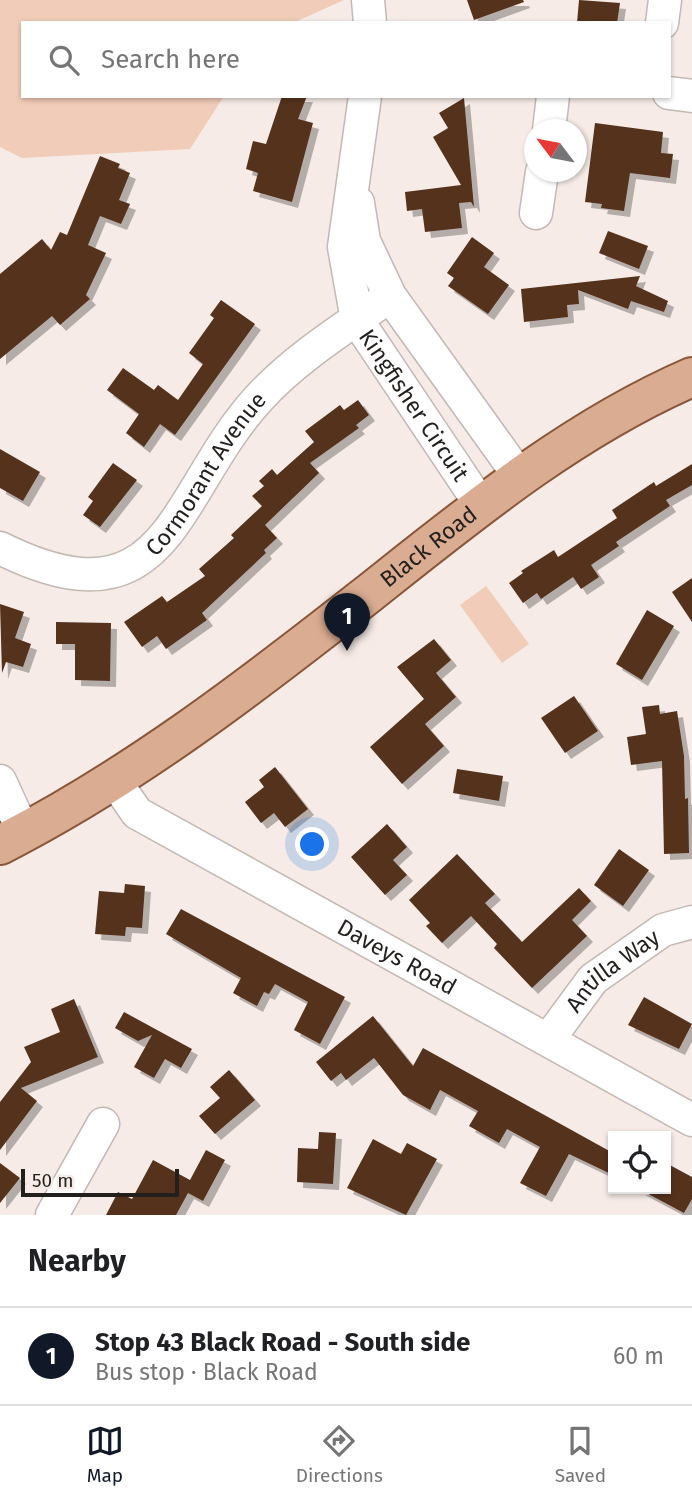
<!DOCTYPE html>
<meta charset="utf-8">
<style>
body{margin:0;font-family:"Fira Sans",sans-serif;background:#f6f6f6;color:#202124}
.controls{position:absolute;right:21px;bottom:21px;display:grid;overflow:hidden;border-radius:0px;box-shadow:0 2px 5px #0004}
.controls button{width:63px;height:63px;display:grid;place-items:center;padding:0;border:0;border-bottom:2px solid #e0e0e0;background:#fff;color:#202124;font:35px sans-serif}
.compass{position:absolute;left:524px;top:119px;width:63px;height:63px;border-radius:50%;background:#fff;box-shadow:0 2px 5px #0004;rotate:302deg}
.scale{position:absolute;left:21px;bottom:18px;width:158px;box-sizing:border-box;padding-left:7px;border:4px solid #221f1d;border-top:0;font-size:19px;line-height:24px;white-space:nowrap;color:#221f1d;-webkit-text-stroke:5px #f6ebe6;paint-order:stroke}
.you{position:absolute;left:313px;top:845px;width:24px;height:24px;margin:-18px;border:5px solid #fff;border-radius:50%;background:#1a73e8;box-shadow:0 0 0 10px #1a73e833}
.badge{display:grid;place-items:center;width:46px;height:46px;border-radius:50%;background:#111827;color:#fff;font-size:23px;font-weight:700}
.pin{position:absolute;translate:-50% -58px;filter:drop-shadow(0 2px 4px #0008)}
.pin::after{content:'';position:absolute;top:37px;width:24px;height:21px;background:inherit;clip-path:polygon(0 0,100% 0,50% 100%)}
.list{margin:0;padding:0;list-style:none}
h2{display:flex;justify-content:space-between;align-items:center;height:91px;margin:0;padding:0 28px;font-size:30px}
h2 small{font-size:23px;font-weight:400;color:#757577}
.list li{display:grid;grid-template-columns:46px 1fr auto;gap:21px;align-items:center;box-sizing:border-box;height:98px;padding:0 28px;border-top:2px solid #e0e0e0}
.list b{display:block;font-size:26px;white-space:nowrap}
.list p{margin:0;font-size:23px;white-space:nowrap;color:#757577}
.list em{font-size:23px;font-style:normal;color:#757577}
.icon{flex:none;width:38px;height:38px;fill:none;stroke:currentColor;stroke-width:2;stroke-linecap:round;stroke-linejoin:round}
.map{position:relative;flex:none;width:692px;height:1215px;overflow:hidden}
.search{position:absolute;background:#fff;box-shadow:0 2px 5px #0004;left:21px;right:21px;top:21px;height:77px;display:flex;align-items:center;gap:18px;box-sizing:border-box;padding:0 24px;border-radius:0px;color:#757577;font-size:26px}
.sheet{height:189px;background:#fff}
nav{display:flex;justify-content:space-around;align-items:center;box-sizing:border-box;height:98px;border-top:2px solid #e0e0e0;background:#fff;font-size:19px;color:#757577}
nav a{display:grid;justify-items:center;gap:4px}
nav .on{color:#111827}
.map>svg:first-child{display:block}
</style>
<div class="map">
<svg width="692" height="1215" viewBox="0 0 692 1215">
<defs>
<filter id="shadow"><feDropShadow dx="6" dy="6" stdDeviation="0" flood-color="#0004"/></filter>
</defs>
<rect width="100%" height="100%" fill="#f6ebe6"/>
<!-- green -->
<g fill="#f1ccb8">
<polygon points="0,0 344,0 293,23 23,23 23,96 224,96 190,149 22,158 0,147"/>
<polygon points="486,586 529,644 502,663 460,605"/>
</g>
<!-- building -->
<g fill="#54311e" filter="url(#shadow)">
<polygon points="467,0 523,0 524,2 474,20"/>
<polygon points="579,0 620,3 617,23 577,23"/>
<polygon points="282,96 307,96 298,119 313,123 292,202 253,191 258,173 246,169 253,141 266,144"/>
<polygon points="464,98 474,207 471,202 459,203 462,228 425,232 422,209 407,211 405,192 461,185 433,137 448,128 439,113"/>
<polygon points="595,123 663,132 661,153 673,154 670,178 630,173 624,211 601,208 602,204 585,202"/>
<polygon points="100,156 120,164 118,168 130,173 119,200 130,204 121,224 100,216 88,245 106,253 86,295 90,299 60,325 52,316 0,359 0,274 42,239 51,250 60,232 67,235"/>
<polygon points="608,231 648,246 639,269 599,253"/>
<polygon points="472,237 494,253 484,267 509,285 488,314 448,286 454,278 447,273"/>
<polygon points="640,276 636,286 668,301 664,312 631,301 628,309 578,290 579,304 567,305 568,317 524,322 521,289"/>
<polygon points="221,300 255,324 175,435 160,424 144,447 126,433 139,414 107,390 123,368 154,390 158,385 178,400 203,364 189,353 214,318 210,315"/>
<polygon points="358,400 369,415 356,425 359,428 310,463 319,473 265,525 277,538 264,550 266,553 202,613 207,620 166,649 157,636 142,647 124,622 162,596 167,602 205,576 199,569 234,538 231,535 262,506 252,496 264,486 259,481 272,469 277,475 314,442 305,431 340,405 344,410"/>
<polygon points="0,449 40,472 23,501 0,488"/>
<polygon points="113,463 137,480 100,527 83,515 93,501 88,497"/>
<polygon points="692,464 692,485 666,500 670,506 616,542 619,546 591,565 599,577 581,589 573,577 541,599 537,593 523,603 509,583 523,573 521,571 554,550 558,557 617,518 612,510 654,482 656,486"/>
<polygon points="692,578 692,622 672,592"/>
<polygon points="0,604 24,612 15,638 31,644 23,667 6,662 2,673"/>
<polygon points="647,610 674,626 642,680 616,664"/>
<polygon points="56,622 111,623 110,681 75,680 75,644 56,644"/>
<polygon points="434,639 451,660 436,673 456,697 425,724 444,746 402,784 370,747 424,699 397,667"/>
<polygon points="574,696 598,731 565,753 541,718"/>
<polygon points="659,705 660,714 677,711 684,756 685,799 688,798 689,853 664,854 662,761 631,765 627,737 646,734 642,707"/>
<polygon points="275,767 308,809 285,827 274,813 261,823 245,802 264,787 259,780"/>
<polygon points="457,769 503,776 499,801 453,793"/>
<polygon points="387,824 407,847 393,860 407,875 385,895 351,857"/>
<polygon points="619,849 649,870 623,906 594,885"/>
<polygon points="457,854 495,894 485,903 522,942 579,888 591,901 572,920 587,936 532,988 494,948 497,944 471,916 442,943 426,926 430,923 409,900"/>
<polygon points="125,884 145,886 142,928 126,927 125,936 95,934 99,891 124,893"/>
<polygon points="181,909 345,997 320,1044 294,1030 308,1002 275,984 269,994 264,992 257,1006 233,993 241,978 166,934"/>
<polygon points="644,997 692,1024 679,1049 628,1025"/>
<polygon points="74,999 98,1057 21,1088 37,1101 0,1150 0,1102 31,1062 24,1047 60,1032 51,1009"/>
<polygon points="124,1012 192,1049 181,1068 165,1059 154,1078 134,1067 152,1035 138,1041 115,1028"/>
<polygon points="373,1016 413,1066 423,1048 613,1153 613,1175 569,1154 546,1196 520,1183 540,1147 507,1129 499,1143 469,1126 478,1111 440,1090 430,1110 403,1095 374,1058 346,1080 341,1073 331,1081 316,1062"/>
<polygon points="229,1070 255,1100 215,1134 199,1116 220,1098 210,1087"/>
<polygon points="319,1132 336,1133 333,1184 297,1182 298,1148 318,1149"/>
<polygon points="373,1139 401,1154 407,1143 437,1159 406,1215 347,1188"/>
<polygon points="206,1150 225,1160 203,1201 188,1193 176,1215 106,1215 118,1192 132,1199 153,1160 190,1180"/>
<polygon points="0,1163 20,1178 0,1203"/>
<polygon points="666,1163 692,1177 692,1199 684,1213 639,1189 666,1189"/>
</g>
<g fill="none" stroke-linecap="round" stroke-linejoin="round">
<!-- minor casing -->
<g stroke="#c3b9b3" stroke-width="35">
<g id="minor">
<polyline points="368,0 370,23"/>
<polyline points="662,23 665,0"/>
<polyline points="669,93 692,96"/>
<path id="s1" d="M365,96l-21,151 13,73 124,185"/>
<polyline points="549,130 553,96"/>
<polyline points="358,203 364,241 390,296 520,477"/>
<polyline points="536,213 542,172"/>
<path id="s2" d="M0,548c171,85 171,-55 260,-151 37,-40 86,-70 130,-101"/>
<polyline points="0,781 24,833"/>
<path id="s3" d="M115,781l22,32 555,307"/>
<path id="s4" d="M548,1040l45,-61 70,-49 29,-8"/>
<polyline points="52,1215 103,1124"/>
</g>
</g>
<!-- major casing -->
<g stroke="#89563a" stroke-width="42">
<g id="major">
<path id="s5" d="M0,845c133,-68 250,-158 367,-250 102,-81 205,-166 325,-218"/>
</g>
</g>
<!-- minor -->
<use href="#minor" stroke="#fff" stroke-width="32"/>
<!-- major -->
<use href="#major" stroke="#daac92" stroke-width="38"/>
</g>
<g text-anchor="middle" dominant-baseline="central" stroke-width="7" stroke-linejoin="round" paint-order="stroke">
<!-- street labels -->
<g font-size="23" fill="#221f1d" stroke="#f6ebe6">
<text stroke="none"><textPath href="#s1" startOffset="329">Kingfisher Circuit</textPath></text>
<text stroke="none"><textPath href="#s2" startOffset="256">Cormorant Avenue</textPath></text>
<text stroke="none"><textPath href="#s5" startOffset="523">Black Road</textPath></text>
<text stroke="none"><textPath href="#s3" startOffset="336">Daveys Road</textPath></text>
<text stroke="none"><textPath href="#s4" startOffset="96">Antilla Way</textPath></text>
</g>
</g>
</svg>
<div class="controls">
<button><svg class="icon" aria-label="locate" viewBox="0 0 24 24"><circle cx="12" cy="12" r="6"/><path d="M12 2v4M12 18v4M2 12h4M18 12h4"/></svg></button>
</div>
<svg class="compass" viewBox="-18 -18 36 36"><path d="M0-13l5 13h-10z" fill="#e53935"/><path d="M0 13l5-13h-10z" fill="#757577"/></svg>
<div class="scale">50 m</div>
<div class="you"></div>
<div class="pin badge" style="left:347px;top:651px">1</div>
<div class="search"><svg class="icon" aria-label="search" viewBox="0 0 24 24"><circle cx="10" cy="10" r="6"/><path d="M15 15l6 6"/></svg>Search here</div>
</div>
<section class="sheet">
<h2>Nearby<small></small></h2>
<ul class="list">
<li><span class="badge">1</span><div><b>Stop 43 Black Road - South side</b><p>Bus stop · Black Road</p></div><em>60 m</em></li>
</ul>
</section>
<nav>
<a class="on"><svg class="icon" aria-label="map" viewBox="0 0 24 24"><path d="M3 6l6-2 6 2 6-2v14l-6 2-6-2-6 2zM9 4v14M15 6v14"/></svg>Map</a>
<a><svg class="icon" aria-label="directions" viewBox="0 0 24 24"><path d="M12 3l9 9-9 9-9-9zM9 14v-3h6M13 9l2 2-2 2"/></svg>Directions</a>
<a><svg class="icon" aria-label="saved" viewBox="0 0 24 24"><path d="M7 4h10v16l-5-4-5 4z"/></svg>Saved</a>
</nav>
